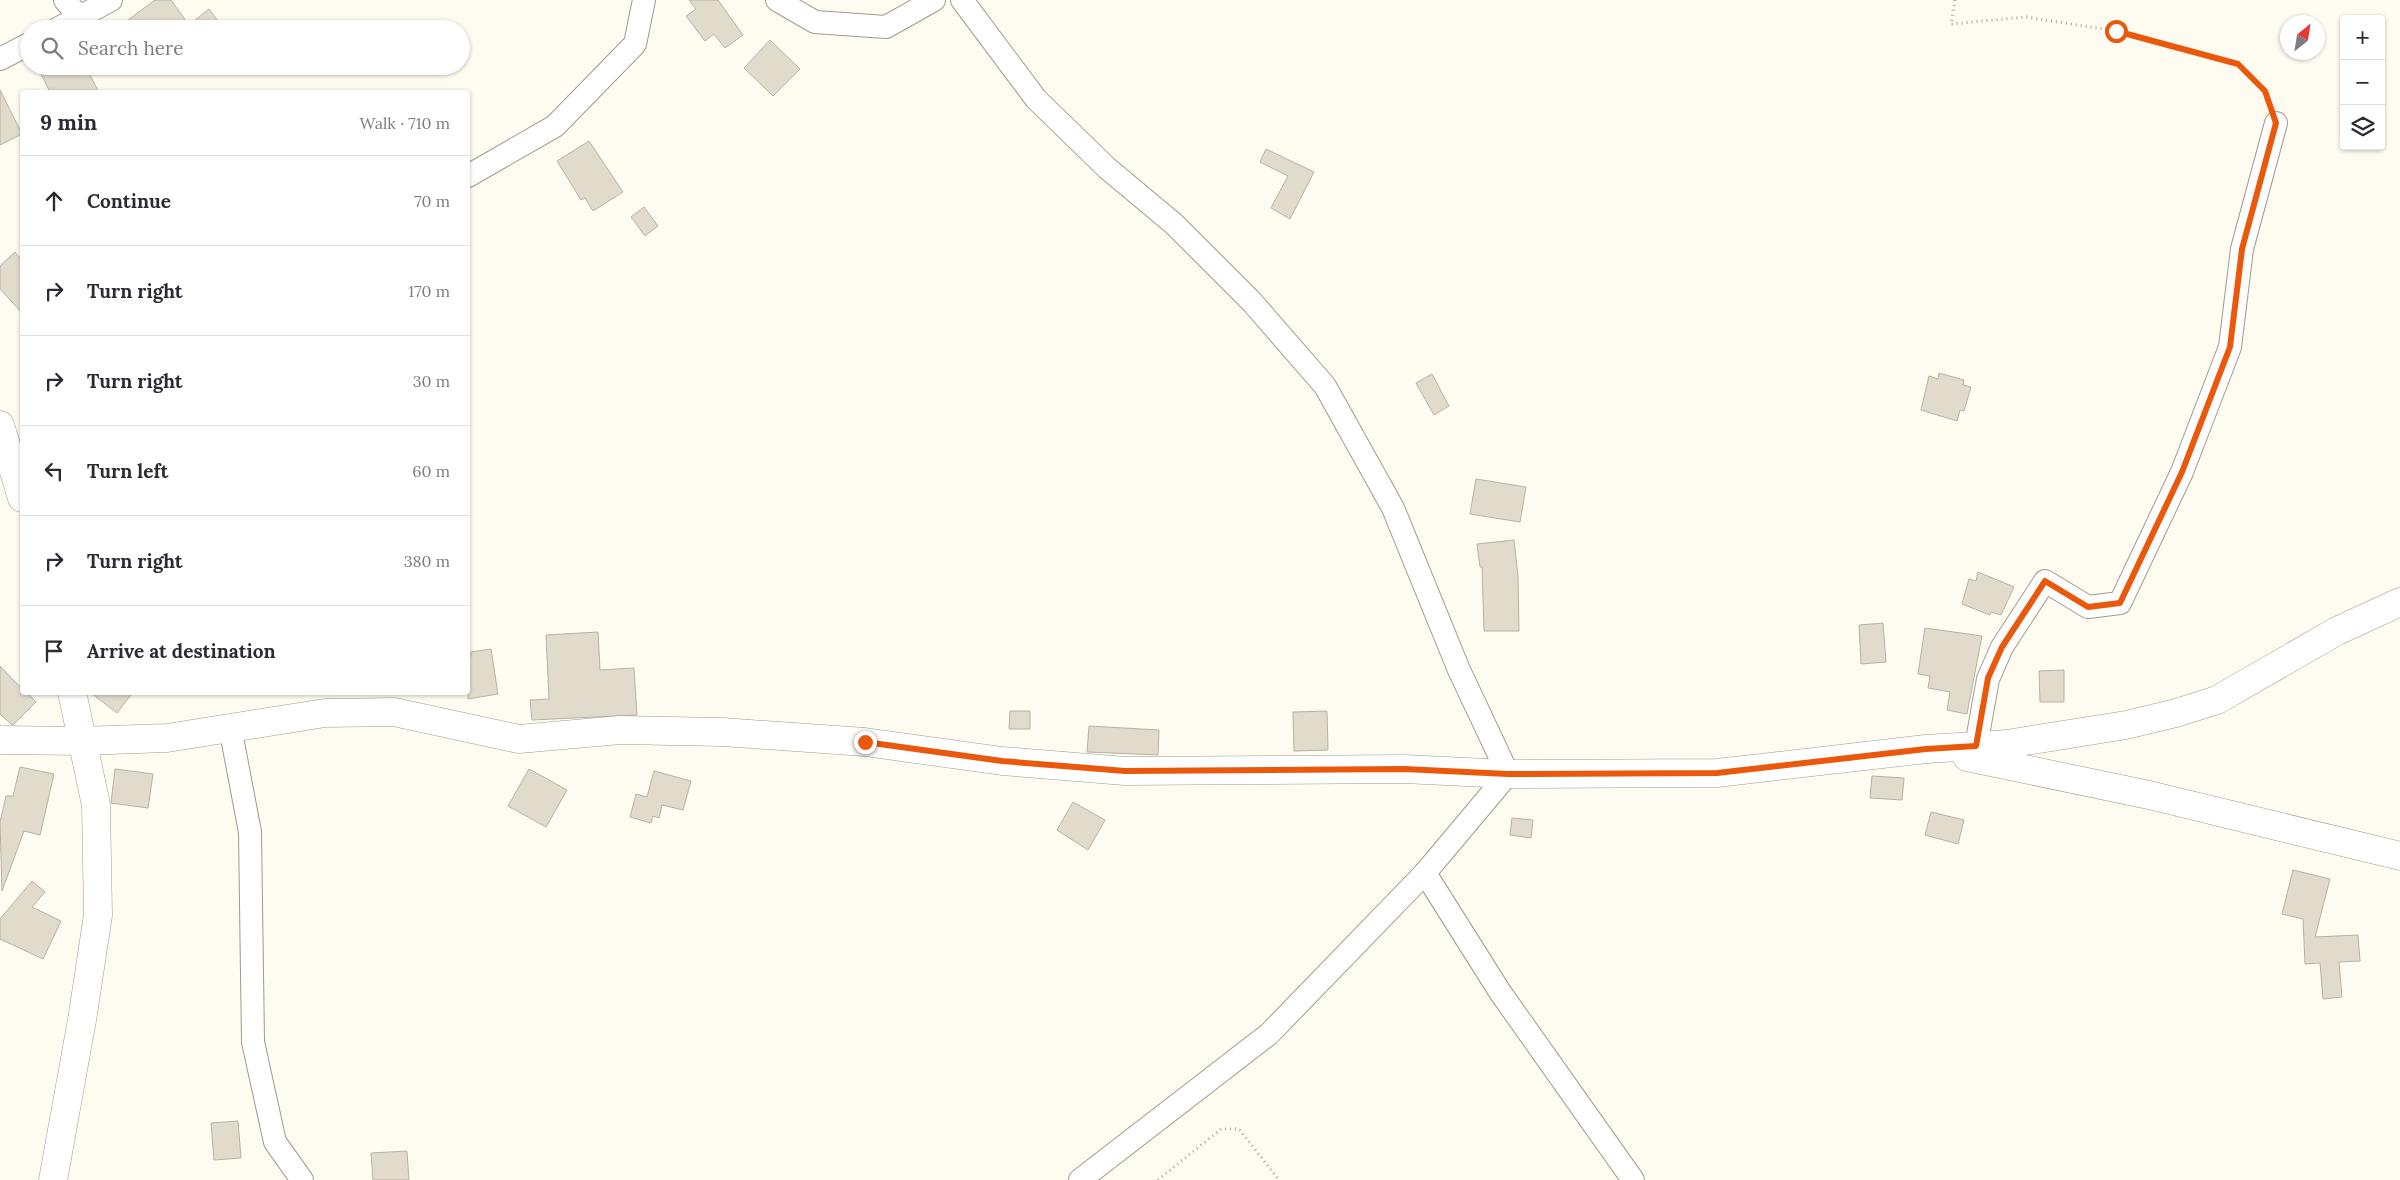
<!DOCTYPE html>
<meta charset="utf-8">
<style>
body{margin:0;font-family:Lora,serif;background:#f2f2f3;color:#2b2b33}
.controls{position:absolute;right:15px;top:15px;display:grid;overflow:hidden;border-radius:5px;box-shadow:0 1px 4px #0004}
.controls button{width:45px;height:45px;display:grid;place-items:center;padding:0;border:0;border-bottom:1px solid #e1e1e2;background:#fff;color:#2b2b33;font:25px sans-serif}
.compass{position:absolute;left:2280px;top:15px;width:45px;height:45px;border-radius:50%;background:#fff;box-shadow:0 1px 4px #0004;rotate:30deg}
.stop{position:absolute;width:15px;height:15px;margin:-11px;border:4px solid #ea580c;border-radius:50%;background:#fff}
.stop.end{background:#ea580c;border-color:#fff;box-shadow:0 1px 5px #0008}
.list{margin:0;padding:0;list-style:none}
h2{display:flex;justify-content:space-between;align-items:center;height:65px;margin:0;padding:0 20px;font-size:21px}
h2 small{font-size:16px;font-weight:400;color:#7c7c81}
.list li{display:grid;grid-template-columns:32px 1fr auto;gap:15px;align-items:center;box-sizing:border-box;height:90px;padding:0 20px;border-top:1px solid #e1e1e2}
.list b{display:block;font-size:19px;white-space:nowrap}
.list em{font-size:16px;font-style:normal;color:#7c7c81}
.icon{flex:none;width:28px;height:28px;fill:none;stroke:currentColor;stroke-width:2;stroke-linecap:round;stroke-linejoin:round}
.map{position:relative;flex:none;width:2400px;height:1180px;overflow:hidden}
.search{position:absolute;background:#fff;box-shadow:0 1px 4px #0004;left:20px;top:20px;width:450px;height:55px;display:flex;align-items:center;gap:12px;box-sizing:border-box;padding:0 18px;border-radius:28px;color:#7c7c81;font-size:19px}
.panel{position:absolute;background:#fff;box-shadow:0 1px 4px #0004;left:20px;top:90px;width:450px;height:605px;border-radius:5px}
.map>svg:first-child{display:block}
</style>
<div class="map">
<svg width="2400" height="1180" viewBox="0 0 2400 1180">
<rect width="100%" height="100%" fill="#fefbf1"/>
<!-- building -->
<g fill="#e1dbcb" stroke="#b7b2a2">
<polygon points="155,0 171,0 189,25 209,9 224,29 116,29"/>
<polygon points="689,0 718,0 743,35 725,48 714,34 705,41 686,16 696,9"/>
<polygon points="770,40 800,69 773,96 744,68"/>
<polygon points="56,66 85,66 99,92 50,92 41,74"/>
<polygon points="0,90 22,134 0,145"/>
<polygon points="589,141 623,192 593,211 585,198 581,200 557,161"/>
<polygon points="1266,149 1314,172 1290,219 1271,208 1288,176 1260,162"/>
<polygon points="644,207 658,226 645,236 631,217"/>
<polygon points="15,252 22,261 22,313 0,289 0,266"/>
<polygon points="1939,373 1964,380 1963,385 1971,387 1964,411 1960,410 1957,421 1921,410 1929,376 1938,379"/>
<polygon points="1432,374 1449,406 1434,415 1416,383"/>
<polygon points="1476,479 1526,487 1520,522 1470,514"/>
<polygon points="1514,540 1518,576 1519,631 1484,631 1482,567 1480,567 1477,544"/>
<polygon points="1978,572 2014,587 2001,615 1991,612 1990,615 1962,604 1969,579 1976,581"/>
<polygon points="1883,623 1886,662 1861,664 1859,625"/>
<polygon points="1925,628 1982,636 1967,714 1947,710 1950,692 1928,688 1930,676 1918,674"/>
<polygon points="598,632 600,670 634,668 637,715 532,720 530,700 549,699 546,635"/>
<polygon points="491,649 498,694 468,699 468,657 471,656 471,652"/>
<polygon points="0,666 22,689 22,692 26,692 36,702 13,725 11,724 0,714"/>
<polygon points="2064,670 2064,702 2040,702 2039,671"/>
<polygon points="90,692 133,692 117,713"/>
<polygon points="1010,711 1030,711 1030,729 1009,729"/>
<polygon points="1327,711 1328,750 1294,751 1293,712"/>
<polygon points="1089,726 1159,730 1158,755 1087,752"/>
<polygon points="20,767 54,774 40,835 24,831 2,891 0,822 6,796 13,796"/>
<polygon points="115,769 153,774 148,808 111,803"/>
<polygon points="529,769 567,790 546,827 508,806"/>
<polygon points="654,771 691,781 683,810 662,805 659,818 653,816 651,823 630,817 636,794 647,797"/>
<polygon points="1872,776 1904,778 1902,800 1870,798"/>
<polygon points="1073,802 1105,820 1088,850 1057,830"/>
<polygon points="1931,812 1964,820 1958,844 1925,835"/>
<polygon points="1512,818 1533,820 1531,838 1510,835"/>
<polygon points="2293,870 2330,879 2315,937 2358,935 2360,961 2339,962 2342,997 2323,999 2320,963 2305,964 2303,919 2282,914"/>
<polygon points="32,881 45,892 32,907 61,921 43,959 0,939 0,919"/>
<polygon points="238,1121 241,1158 214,1160 211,1123"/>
<polygon points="407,1151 409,1180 373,1180 371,1153"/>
</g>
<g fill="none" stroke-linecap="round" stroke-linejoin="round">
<!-- minor casing -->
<g stroke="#a19b8c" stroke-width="24">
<g id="minor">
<polyline points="65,0 79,17"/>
<polyline points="777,0 815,22 886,27 934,0"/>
<polyline points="962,0 1036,99 1107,168 1174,224 1252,302 1325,386 1393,508 1459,670 1508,774 1425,873 1269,1034 1080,1180"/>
<polyline points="57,29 111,0"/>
<polyline points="0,59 29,44"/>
<polyline points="468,176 555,126 635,44 644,0"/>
<polyline points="230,727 250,832 253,1042 275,1142 302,1180"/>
<polyline points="1976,746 1988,679 2002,647 2045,581 2088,607 2120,603 2182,472 2230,347 2242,249 2276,123"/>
<polyline points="1425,873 1500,992 1633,1180"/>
</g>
</g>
<!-- tertiary casing -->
<g stroke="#a19b8c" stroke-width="29">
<g id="tertiary">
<polyline points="0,425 22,498"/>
<polyline points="0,740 82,741 167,738 325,713 394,712 519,739 620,730 722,732 865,742 1002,761 1125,771 1404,769 1508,774 1717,773 1926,749 2007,744 2126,725 2176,713 2217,700 2337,631 2400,602"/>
<polyline points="1967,757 2149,795 2400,856"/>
<polyline points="53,1180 82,1020 98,915 96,805 72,692"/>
</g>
</g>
<!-- path -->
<g stroke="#a9a69e" stroke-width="3" stroke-dasharray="1 4" stroke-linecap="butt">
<polyline points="1955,0 1951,24 2026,17 2116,31 2238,64 2265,91 2270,105"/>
<polyline points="1158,1180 1221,1129 1239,1129 1279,1180"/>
</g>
<!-- minor -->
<use href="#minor" stroke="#fff" stroke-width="22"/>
<!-- tertiary -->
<use href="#tertiary" stroke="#fff" stroke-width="28"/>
</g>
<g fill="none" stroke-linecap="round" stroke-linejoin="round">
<!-- route -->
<polyline stroke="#ea580c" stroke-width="6" points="865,742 1002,761 1125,771 1404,769 1508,774 1717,773 1926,749 1976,746 1988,678 2002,647 2045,581 2088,607 2120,603 2182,472 2230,347 2242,249 2276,123 2265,91 2238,64 2116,31"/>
</g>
</svg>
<div class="controls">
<button>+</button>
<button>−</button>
<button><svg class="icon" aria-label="layers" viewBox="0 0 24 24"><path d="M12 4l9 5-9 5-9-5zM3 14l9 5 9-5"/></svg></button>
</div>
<svg class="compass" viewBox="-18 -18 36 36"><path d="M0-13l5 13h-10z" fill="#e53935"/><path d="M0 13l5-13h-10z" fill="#7c7c81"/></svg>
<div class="stop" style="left:2116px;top:31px"></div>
<div class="stop end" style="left:865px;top:742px"></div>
<div class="search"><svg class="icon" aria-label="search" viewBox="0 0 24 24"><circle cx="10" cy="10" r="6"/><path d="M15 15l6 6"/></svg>Search here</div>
<section class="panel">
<h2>9 min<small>Walk · 710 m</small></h2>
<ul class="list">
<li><svg class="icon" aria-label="ahead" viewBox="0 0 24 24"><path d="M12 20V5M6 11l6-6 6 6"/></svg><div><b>Continue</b></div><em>70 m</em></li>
<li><svg class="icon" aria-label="right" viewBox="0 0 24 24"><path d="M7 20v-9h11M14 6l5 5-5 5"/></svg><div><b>Turn right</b></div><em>170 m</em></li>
<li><svg class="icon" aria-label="right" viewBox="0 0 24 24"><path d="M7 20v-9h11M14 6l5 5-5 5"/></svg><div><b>Turn right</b></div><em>30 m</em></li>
<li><svg class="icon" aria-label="left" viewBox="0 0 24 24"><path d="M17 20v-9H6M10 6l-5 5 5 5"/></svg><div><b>Turn left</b></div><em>60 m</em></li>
<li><svg class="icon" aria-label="right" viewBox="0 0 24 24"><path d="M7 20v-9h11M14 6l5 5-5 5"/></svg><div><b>Turn right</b></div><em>380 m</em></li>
<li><svg class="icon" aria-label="arrive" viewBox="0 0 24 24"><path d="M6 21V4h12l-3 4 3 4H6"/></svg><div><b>Arrive at destination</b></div></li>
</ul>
</section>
</div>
